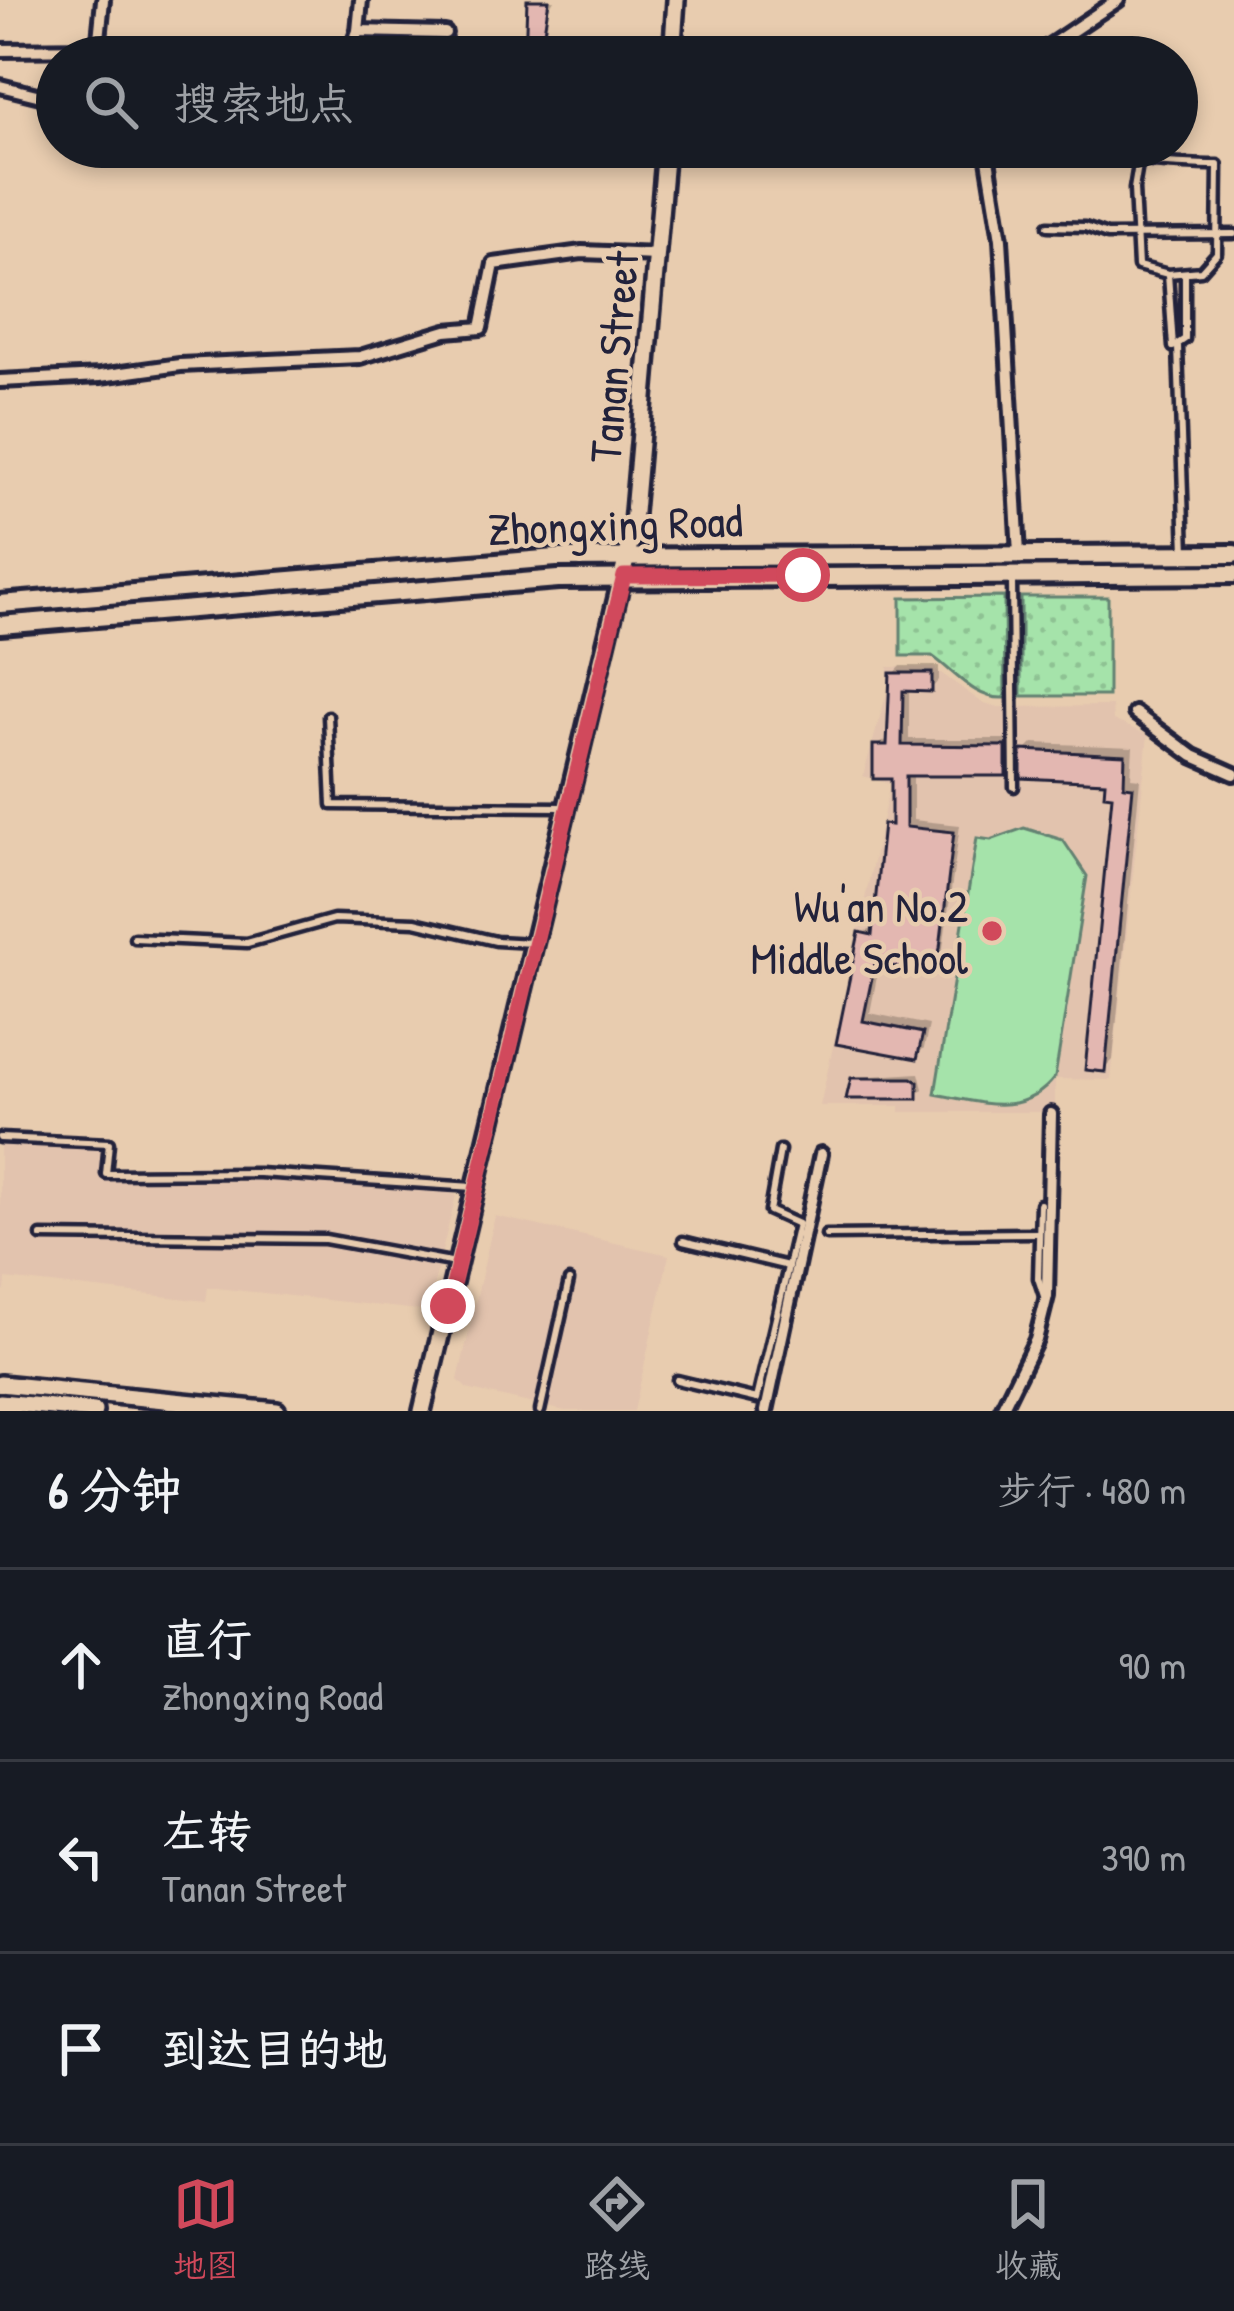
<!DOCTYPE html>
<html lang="zh">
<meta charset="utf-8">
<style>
body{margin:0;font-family:"Patrick Hand","LXGW WenKai TC",sans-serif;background:#20242c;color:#f1f3f6}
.stop{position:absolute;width:36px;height:36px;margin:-27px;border:9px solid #d1495b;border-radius:50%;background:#fff}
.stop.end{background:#d1495b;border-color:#fff;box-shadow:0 3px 12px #0008}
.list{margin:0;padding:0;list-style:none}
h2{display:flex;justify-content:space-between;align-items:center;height:156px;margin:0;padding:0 48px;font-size:51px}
h2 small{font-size:39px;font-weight:400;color:#9ea1a6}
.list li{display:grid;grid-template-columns:78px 1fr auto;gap:36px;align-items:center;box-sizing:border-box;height:192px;padding:0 48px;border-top:3px solid #363941}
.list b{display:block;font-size:45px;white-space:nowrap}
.list p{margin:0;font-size:39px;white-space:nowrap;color:#9ea1a6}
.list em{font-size:39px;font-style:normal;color:#9ea1a6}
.icon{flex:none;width:66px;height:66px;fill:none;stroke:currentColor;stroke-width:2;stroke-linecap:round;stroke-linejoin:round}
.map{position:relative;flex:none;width:1234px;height:1411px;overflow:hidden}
.search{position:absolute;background:#171b24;box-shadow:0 6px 18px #0003;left:36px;right:36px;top:36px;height:132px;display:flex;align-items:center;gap:30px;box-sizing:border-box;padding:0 42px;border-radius:66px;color:#9ea1a6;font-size:45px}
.sheet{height:732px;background:#171b24}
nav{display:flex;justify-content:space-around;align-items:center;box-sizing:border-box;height:168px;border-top:3px solid #363941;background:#171b24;font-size:33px;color:#9ea1a6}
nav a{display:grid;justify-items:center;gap:6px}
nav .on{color:#d1495b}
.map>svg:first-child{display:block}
</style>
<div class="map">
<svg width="1234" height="1411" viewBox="0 0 1234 1411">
<defs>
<pattern id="park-dots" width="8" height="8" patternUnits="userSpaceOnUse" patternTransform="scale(3)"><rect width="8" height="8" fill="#a5e3aa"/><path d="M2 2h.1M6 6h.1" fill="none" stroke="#8ec293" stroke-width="1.8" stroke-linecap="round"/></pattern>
</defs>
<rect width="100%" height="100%" fill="#e8ccaf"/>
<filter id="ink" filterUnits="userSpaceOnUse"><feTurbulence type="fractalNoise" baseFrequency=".00833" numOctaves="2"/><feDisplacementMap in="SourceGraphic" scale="24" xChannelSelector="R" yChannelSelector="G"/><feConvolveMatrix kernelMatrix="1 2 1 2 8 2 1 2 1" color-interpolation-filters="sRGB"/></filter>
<g filter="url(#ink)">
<!-- built -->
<g fill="#e2c3ae">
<polygon points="888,667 934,668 984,704 999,707 1112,706 1113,720 1148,735 1111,1080 1055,1079 1055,1112 900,1112 900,1106 820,1106 890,784 863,776 888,689"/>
<polygon points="0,1144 104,1145 105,1178 301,1180 438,1188 456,1195 427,1311 208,1287 206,1301 6,1279 5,1291 0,1291"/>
<polygon points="495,1216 669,1255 634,1411 565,1411 467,1389 458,1380"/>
</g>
<!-- park -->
<g fill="url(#park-dots)" stroke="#648272" stroke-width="3">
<path d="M1004,597l1,101c-30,2 -50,-26 -73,-42h-31v-58z"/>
<rect x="1021" y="597" width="87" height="99"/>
</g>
<!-- pitch -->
<path fill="#a5e3aa" stroke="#648272" stroke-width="3" d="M1024,828l39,12 24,36 -32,201c-32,42 -75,25 -120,17l42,-256 14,2z"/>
<!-- shadow -->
<g fill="#0003">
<polygon points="530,0 554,0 547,12 545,57 528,57"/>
<polygon points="901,666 939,666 939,680 931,689 909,688 909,739 1013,739 1013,765 1005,773 913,773 913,820 960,825 941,963 933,971 880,961 870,1013 929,1025 924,1048 916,1056 840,1041 861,934 876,927 886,826 894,818 894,776 876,746 890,738 893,675"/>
<polygon points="1033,743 1133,747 1131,778 1140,779 1113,1060 1104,1069 1115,793 1108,779 1024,752"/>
<polygon points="919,1073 923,1089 916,1096 849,1096 856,1077"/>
</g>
<!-- building -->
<g fill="#e3b7b1" stroke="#22223b" stroke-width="3">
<polygon points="527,0 549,0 540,57 525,57"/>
<polygon points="890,673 932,673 932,692 903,691 902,745 1006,746 1006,776 906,776 906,827 954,832 940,948 934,974 875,963 863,1021 923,1033 917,1059 836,1044 859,932 872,935 883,824 891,825 891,779 873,779 873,745 887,745"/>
<polygon points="1021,750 1125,755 1124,786 1133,787 1105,1072 1085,1070 1112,796 1104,795 1105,782 1021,778"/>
<polygon points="851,1078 912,1078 918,1082 918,1099 846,1099"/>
</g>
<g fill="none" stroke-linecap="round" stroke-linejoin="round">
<!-- lane casing -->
<g stroke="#22223b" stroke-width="15">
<g id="lane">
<path d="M1069,155c51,3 98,10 149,10l-1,88 -16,18 -33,3 -30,-8 -4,-77 5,-30"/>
<polyline points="1048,226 1085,227 1107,235 1234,234"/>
<polyline points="1168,274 1173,347 1185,339 1185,274"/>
<polyline points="1178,347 1185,553"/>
<polyline points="1012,580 1014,787"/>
<polyline points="328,716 332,805 563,807"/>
<polyline points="134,938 247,943 334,919 415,922 496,941 532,943"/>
<polyline points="0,1138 109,1143 106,1174 259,1173 473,1187"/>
<polyline points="1040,1204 1038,1278 1044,1296"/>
<polyline points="826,1235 1039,1233"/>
<polyline points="41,1236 325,1239 456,1263"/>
<polyline points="683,1241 788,1266"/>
<polyline points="677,1380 757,1399 798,1224 769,1211 780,1150"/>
<polyline points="540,1411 569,1281"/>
</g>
</g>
<!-- street casing -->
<g stroke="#22223b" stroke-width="20">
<g id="street">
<polyline points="358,31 445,33"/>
<polyline points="0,50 98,49 103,0"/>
<polyline points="348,57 358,31 361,0"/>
<polyline points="1033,57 1118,0"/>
<polyline points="0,86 57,100"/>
<polyline points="986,147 1001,239 1019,554"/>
<polyline points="0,381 100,376 180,365 360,357 446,331 481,328 494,264 582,252 658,255"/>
<polyline points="1135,713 1193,756 1234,774"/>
<polyline points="766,1411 821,1154"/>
<polyline points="1001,1411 1036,1340 1047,1296 1051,1114"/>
</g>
</g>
<!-- secondary casing -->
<g stroke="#22223b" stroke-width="24">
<g id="secondary">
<polyline points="672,57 676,0"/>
<polyline points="0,1384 277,1411"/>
<polyline points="0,1402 94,1411"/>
<polyline points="422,1411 632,535 666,147"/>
</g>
</g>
<!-- primary casing -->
<g stroke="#22223b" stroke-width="26">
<g id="primary">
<polyline points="0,604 556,558 1234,554"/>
<polyline points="0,625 558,579 1234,574"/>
</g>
</g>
<!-- lane -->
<use href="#lane" stroke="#e8ccaf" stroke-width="6"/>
<!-- street -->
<use href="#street" stroke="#e8ccaf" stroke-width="10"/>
<!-- secondary -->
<use href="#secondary" stroke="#e8ccaf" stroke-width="15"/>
<!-- primary -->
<use href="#primary" stroke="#e8ccaf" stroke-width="16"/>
</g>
</g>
<g fill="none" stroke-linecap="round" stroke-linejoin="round" filter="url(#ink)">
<!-- route -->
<polyline stroke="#d1495b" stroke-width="15" points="448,1306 624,576 803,575"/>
</g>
<!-- markers -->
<circle fill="#d1495b" stroke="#e8ccaf" stroke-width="4.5" cx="992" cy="931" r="12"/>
<g text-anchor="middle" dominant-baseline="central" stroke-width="9" stroke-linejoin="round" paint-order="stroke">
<!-- street labels -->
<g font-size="45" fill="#22223b" stroke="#e8ccaf">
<text transform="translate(613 357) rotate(-85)">Tanan Street</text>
<text transform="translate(615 524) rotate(-2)">Zhongxing Road</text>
</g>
<!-- poi labels -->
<g font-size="45" fill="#22223b" stroke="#e8ccaf" text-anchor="end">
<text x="968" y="905">Wu'an No.2<tspan x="968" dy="52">Middle School</tspan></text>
</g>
</g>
</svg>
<div class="stop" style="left:803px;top:575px"></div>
<div class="stop end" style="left:448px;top:1306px"></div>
<div class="search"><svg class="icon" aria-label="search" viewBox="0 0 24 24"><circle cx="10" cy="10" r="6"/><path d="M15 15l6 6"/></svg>搜索地点</div>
</div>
<section class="sheet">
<h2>6 分钟<small>步行 · 480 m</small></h2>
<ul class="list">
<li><svg class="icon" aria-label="ahead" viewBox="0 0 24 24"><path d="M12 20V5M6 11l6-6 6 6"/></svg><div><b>直行</b><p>Zhongxing Road</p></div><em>90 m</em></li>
<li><svg class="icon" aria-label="left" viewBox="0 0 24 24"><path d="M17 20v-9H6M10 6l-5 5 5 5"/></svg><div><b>左转</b><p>Tanan Street</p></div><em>390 m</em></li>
<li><svg class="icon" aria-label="arrive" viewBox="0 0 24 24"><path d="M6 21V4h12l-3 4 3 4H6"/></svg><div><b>到达目的地</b></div></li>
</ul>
</section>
<nav>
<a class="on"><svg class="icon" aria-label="map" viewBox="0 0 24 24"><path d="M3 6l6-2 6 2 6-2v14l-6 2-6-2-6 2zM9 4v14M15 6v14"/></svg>地图</a>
<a><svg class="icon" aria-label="directions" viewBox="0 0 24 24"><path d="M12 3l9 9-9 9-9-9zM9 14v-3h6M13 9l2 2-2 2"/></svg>路线</a>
<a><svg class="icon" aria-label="saved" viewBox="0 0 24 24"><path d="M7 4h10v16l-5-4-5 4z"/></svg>收藏</a>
</nav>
